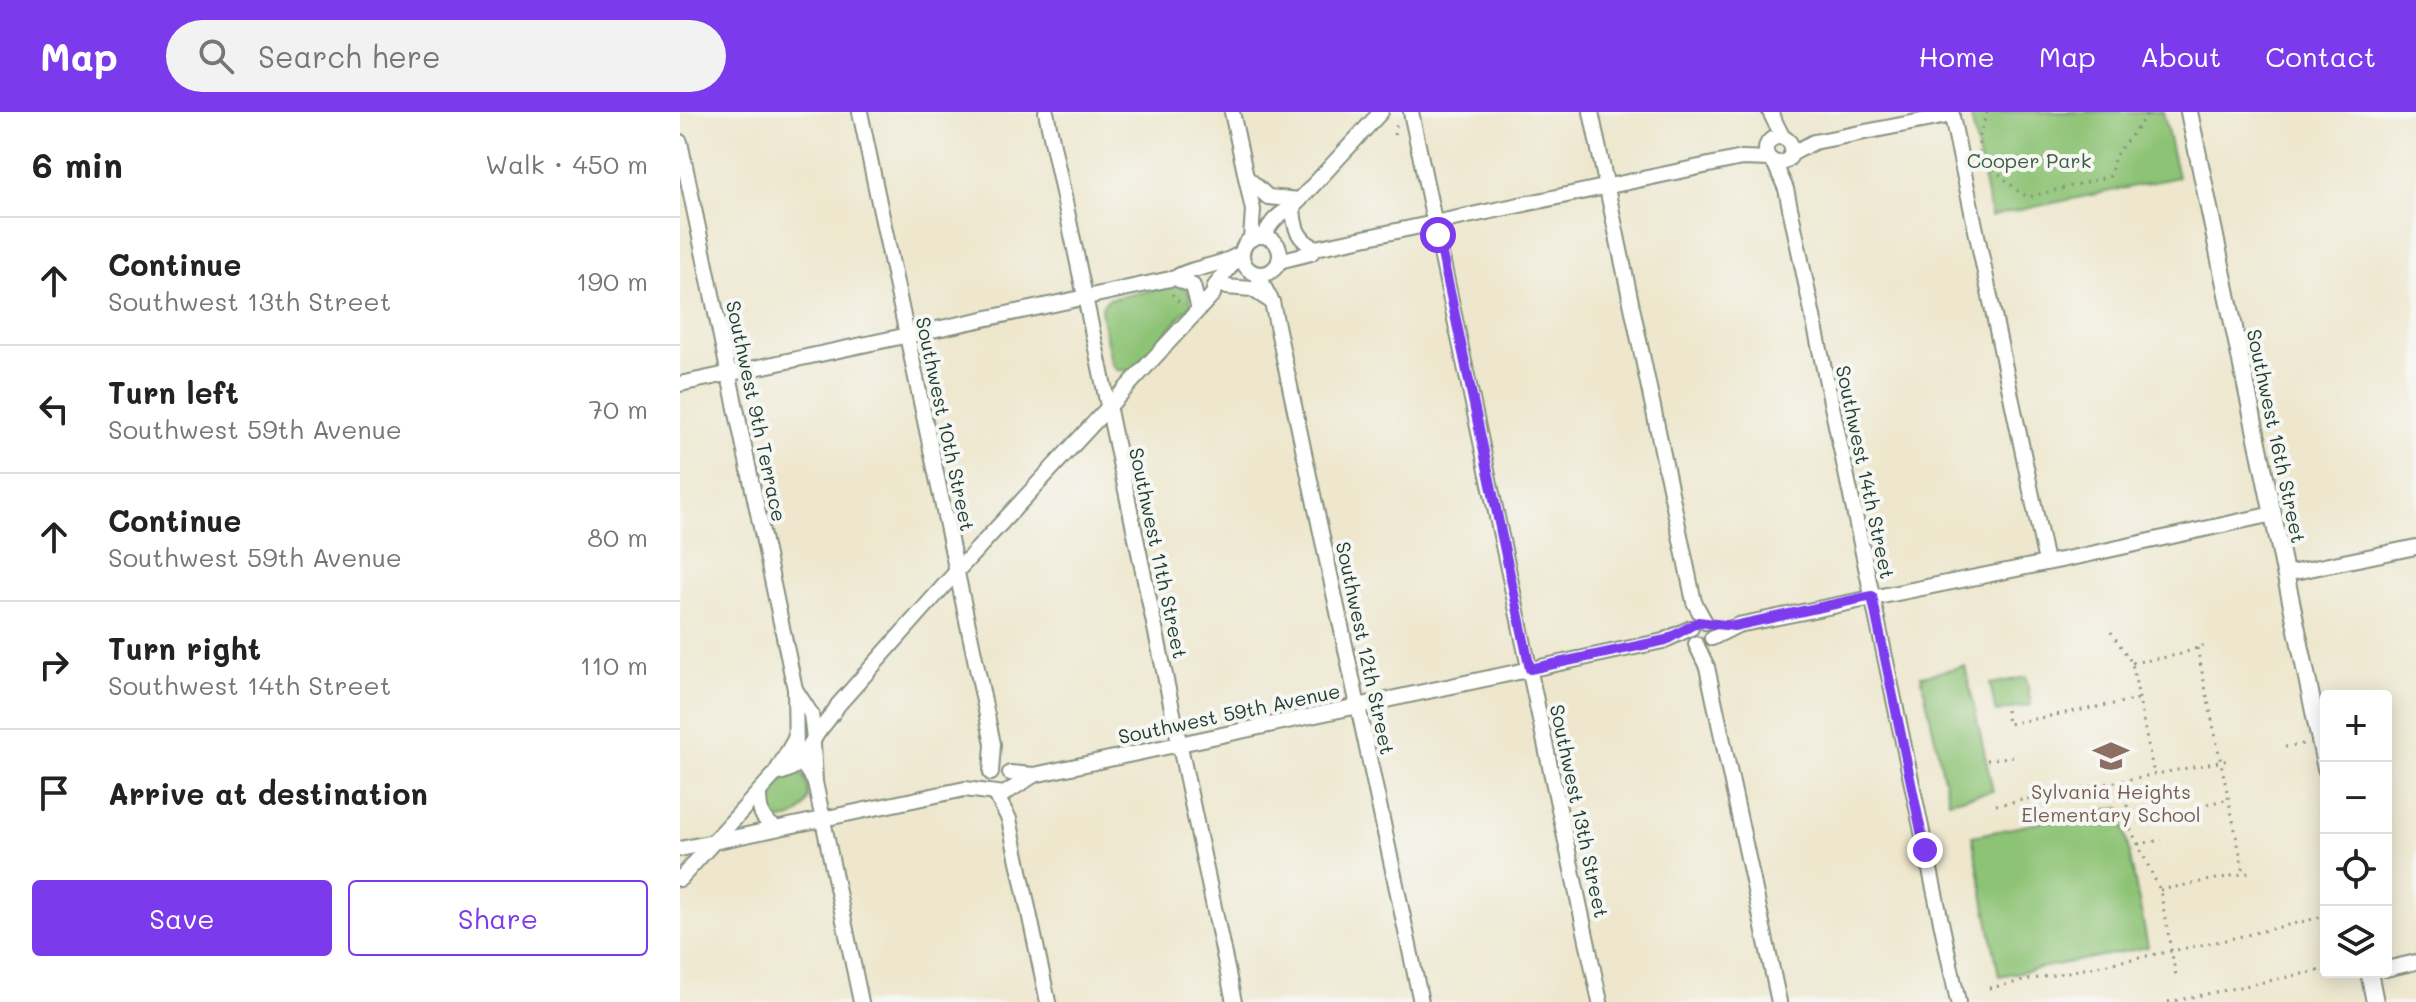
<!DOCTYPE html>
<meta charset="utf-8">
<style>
body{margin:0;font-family:Mali,sans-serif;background:#f2f2f2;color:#222}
.controls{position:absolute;right:24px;bottom:24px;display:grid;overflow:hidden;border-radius:8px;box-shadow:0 4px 20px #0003}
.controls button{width:72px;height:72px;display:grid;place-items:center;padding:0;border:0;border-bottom:2px solid #e0e0e0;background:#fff;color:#222;font:40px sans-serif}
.stop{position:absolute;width:24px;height:24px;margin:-18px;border:6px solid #7c3aed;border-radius:50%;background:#fff}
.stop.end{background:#7c3aed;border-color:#fff;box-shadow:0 2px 8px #0008}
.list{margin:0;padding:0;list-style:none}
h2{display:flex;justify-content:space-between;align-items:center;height:104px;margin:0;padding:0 32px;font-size:34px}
h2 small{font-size:26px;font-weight:400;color:#767676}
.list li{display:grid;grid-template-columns:52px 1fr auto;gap:24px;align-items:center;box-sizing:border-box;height:128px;padding:0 32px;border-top:2px solid #e0e0e0}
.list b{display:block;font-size:30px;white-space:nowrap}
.list p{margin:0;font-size:26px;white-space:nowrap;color:#767676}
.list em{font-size:26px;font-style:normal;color:#767676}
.actions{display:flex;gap:16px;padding:24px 32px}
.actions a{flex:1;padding:18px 0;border:2px solid #7c3aed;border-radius:8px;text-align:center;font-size:28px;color:#7c3aed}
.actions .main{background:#7c3aed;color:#fff}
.icon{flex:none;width:44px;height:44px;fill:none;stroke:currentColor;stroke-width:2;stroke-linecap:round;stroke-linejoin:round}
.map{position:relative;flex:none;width:1736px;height:890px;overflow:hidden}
header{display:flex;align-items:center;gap:48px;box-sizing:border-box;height:112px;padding:0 40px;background:#7c3aed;color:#fff}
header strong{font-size:38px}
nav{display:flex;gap:44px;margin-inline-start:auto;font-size:28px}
.search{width:560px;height:72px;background:#f2f2f2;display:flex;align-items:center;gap:20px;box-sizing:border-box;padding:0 28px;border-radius:44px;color:#767676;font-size:30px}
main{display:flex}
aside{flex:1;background:#fff}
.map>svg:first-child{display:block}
</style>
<header>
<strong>Map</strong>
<div class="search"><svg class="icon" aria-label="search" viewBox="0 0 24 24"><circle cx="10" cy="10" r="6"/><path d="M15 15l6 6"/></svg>Search here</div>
<nav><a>Home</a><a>Map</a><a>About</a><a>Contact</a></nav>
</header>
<main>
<aside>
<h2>6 min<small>Walk · 450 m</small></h2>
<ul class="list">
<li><svg class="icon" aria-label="ahead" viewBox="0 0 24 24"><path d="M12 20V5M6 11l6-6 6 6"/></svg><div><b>Continue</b><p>Southwest 13th Street</p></div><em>190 m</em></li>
<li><svg class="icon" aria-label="left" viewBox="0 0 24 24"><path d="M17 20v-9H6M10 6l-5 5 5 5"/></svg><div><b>Turn left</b><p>Southwest 59th Avenue</p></div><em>70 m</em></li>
<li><svg class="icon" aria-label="ahead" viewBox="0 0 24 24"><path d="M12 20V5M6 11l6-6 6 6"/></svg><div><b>Continue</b><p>Southwest 59th Avenue</p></div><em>80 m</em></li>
<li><svg class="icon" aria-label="right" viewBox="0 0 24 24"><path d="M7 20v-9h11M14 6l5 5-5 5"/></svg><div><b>Turn right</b><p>Southwest 14th Street</p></div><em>110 m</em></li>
<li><svg class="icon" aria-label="arrive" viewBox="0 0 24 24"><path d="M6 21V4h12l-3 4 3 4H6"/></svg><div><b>Arrive at destination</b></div></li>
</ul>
<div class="actions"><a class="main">Save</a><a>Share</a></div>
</aside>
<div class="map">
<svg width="1736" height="890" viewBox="0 0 1736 890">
<rect width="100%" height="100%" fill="#f6f6f2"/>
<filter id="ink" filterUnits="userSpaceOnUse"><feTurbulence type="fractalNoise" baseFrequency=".0125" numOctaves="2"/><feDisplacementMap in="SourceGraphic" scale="16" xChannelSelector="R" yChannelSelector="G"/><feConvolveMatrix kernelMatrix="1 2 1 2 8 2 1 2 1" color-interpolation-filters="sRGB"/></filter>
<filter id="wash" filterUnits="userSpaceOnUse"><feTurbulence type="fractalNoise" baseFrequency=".006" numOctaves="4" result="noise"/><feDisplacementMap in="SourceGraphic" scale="32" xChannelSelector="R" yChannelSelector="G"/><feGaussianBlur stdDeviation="1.8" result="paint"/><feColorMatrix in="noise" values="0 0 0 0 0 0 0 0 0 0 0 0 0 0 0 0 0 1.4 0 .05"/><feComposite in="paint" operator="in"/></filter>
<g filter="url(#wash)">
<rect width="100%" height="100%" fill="#eee7cd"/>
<!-- green -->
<g fill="#8dc375" stroke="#568054" stroke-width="2">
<polygon points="1290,0 1483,0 1498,65 1311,104"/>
<path d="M497,173c11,4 14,8 14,20l-60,66 -14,-1 -6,-7 -10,-52 2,-7 6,-5z"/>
<polygon points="1285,554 1313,679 1269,689 1241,564"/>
<polygon points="1346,565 1351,593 1316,600 1310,572"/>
<path d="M115,661l6,1c21,22 -5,57 -32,42 -7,-24 4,-33 26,-43z"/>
<polygon points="1440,695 1468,835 1319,864 1292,724"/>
</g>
</g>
<g filter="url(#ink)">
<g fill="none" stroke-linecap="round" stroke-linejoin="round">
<!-- minor casing -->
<g stroke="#869280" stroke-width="18">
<g id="minor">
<polyline points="180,0 313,632 311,661"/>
<polyline points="366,0 554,890"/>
<polyline points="552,0 573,98 571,127"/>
<polyline points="731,0 920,890"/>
<polyline points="911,0 1014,490 1025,510"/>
<polyline points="1090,0 1103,26"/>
<polyline points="1271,0 1366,450"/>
<circle cx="1099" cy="38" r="13"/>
<polyline points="0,30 115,577 116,643 135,670"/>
<polyline points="1111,42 1134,30 1272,3"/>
<polyline points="1094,50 1106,77 1278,890"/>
<polyline points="566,65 588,85 620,88"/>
<path d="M613,95c1,19 4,33 23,41"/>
<circle cx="581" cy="143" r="19"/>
<path d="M584,124c7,-14 14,-22 29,-29l88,-95"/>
<polyline points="599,149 631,141 636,136 1062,46 1090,47"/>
<polyline points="577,162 592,190 741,890"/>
<polyline points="495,166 513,174 519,197"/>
<polyline points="546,175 572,177 592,190"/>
<path d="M0,272l495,-106c16,-11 42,-11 61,-22"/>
<polyline points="1605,462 1736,435"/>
<polyline points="1032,526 1058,513 1401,444 1593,402"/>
<polyline points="1016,532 1027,555 1099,890"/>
<polyline points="115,577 131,602 134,627"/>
<polyline points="133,632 135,670 181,890"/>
<polyline points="330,661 354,663 983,529 1011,516"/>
<path d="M95,662c30,-6 29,-22 44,-43 7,-9 13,-15 19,-26l119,-134 256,-277 2,-8 27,-34"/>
<path d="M79,680c0,17 1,27 17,36"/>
<polyline points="315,681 329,707 368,890"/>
<polyline points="0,737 285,677 324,682 354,663"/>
<polyline points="0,767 95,662 115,627"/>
<polyline points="1706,857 1736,850"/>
</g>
</g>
<!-- tertiary casing -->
<g stroke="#869280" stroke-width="20">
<g id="tertiary">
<polyline points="1509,0 1646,657"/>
<polyline points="1689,860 1695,890"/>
</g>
</g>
<!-- path -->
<g stroke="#869280" stroke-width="3" stroke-dasharray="2 6" stroke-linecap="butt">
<polyline points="1307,0 1299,24 1299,43 1340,81 1349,85 1430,64 1435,44 1469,0"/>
<polyline points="714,23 717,11"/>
<polyline points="492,182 503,194"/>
<polyline points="1431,520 1452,551 1474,663"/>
<polyline points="1517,536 1564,761"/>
<polyline points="1452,551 1498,543 1525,533"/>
<polyline points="1326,598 1328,612 1459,587"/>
<polyline points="1605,635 1623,632"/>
<polyline points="1307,648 1335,644"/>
<polyline points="1443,669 1451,718 1480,778 1496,864"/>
<polyline points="1527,692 1549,687"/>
<polyline points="1316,693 1549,648"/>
<polyline points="1458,732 1482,728"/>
<polyline points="1480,778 1572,760"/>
<polyline points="1309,876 1541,829 1646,804"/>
<polyline points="1488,890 1646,857"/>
</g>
<!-- minor -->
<use href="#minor" stroke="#fff" stroke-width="14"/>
<!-- tertiary -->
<use href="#tertiary" stroke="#fff" stroke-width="16"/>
</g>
</g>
<g fill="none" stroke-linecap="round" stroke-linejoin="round" filter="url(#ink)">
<!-- route -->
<polyline stroke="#7c3aed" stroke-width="10" points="758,123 850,557 986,528 1018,510 1054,514 1192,484 1245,738"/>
</g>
<!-- icons -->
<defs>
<g id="school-bare" transform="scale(2.76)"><path d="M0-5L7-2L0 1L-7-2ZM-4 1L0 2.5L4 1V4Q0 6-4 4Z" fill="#8d6e63" stroke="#f6f6f2" stroke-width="2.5" paint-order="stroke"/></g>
</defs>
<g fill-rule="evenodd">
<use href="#school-bare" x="1431" y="644"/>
</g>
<g text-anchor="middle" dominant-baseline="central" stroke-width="8" stroke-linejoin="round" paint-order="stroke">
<!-- park labels -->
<g font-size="20" fill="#3a5e44" stroke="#f6f6f2">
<text x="1349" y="48">Cooper Park</text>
</g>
<!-- street labels -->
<g font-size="20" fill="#1f3d34" stroke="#f6f6f2">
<text transform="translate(77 299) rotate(78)">Southwest 9th Terrace</text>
<text transform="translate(266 312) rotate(78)">Southwest 10th Street</text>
<text transform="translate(1597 324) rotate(78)">Southwest 16th Street</text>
<text transform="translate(1186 360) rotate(78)">Southwest 14th Street</text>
<text transform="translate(479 441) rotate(78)">Southwest 11th Street</text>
<text transform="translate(686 536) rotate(78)">Southwest 12th Street</text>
<text transform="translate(549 601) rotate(-12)">Southwest 59th Avenue</text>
<text transform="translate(900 699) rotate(78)">Southwest 13th Street</text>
</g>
<!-- education labels -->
<g font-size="20" fill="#785e54" stroke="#f6f6f2">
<text x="1431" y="679">Sylvania Heights<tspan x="1431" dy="23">Elementary School</tspan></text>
</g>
</g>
</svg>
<div class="controls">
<button>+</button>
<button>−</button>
<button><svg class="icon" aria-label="locate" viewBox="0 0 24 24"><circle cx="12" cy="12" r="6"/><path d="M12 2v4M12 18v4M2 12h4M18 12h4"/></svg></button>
<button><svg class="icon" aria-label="layers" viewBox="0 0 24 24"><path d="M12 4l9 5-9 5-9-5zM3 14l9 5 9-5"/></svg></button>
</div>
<div class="stop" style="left:758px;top:123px"></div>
<div class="stop end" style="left:1245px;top:738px"></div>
</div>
</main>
